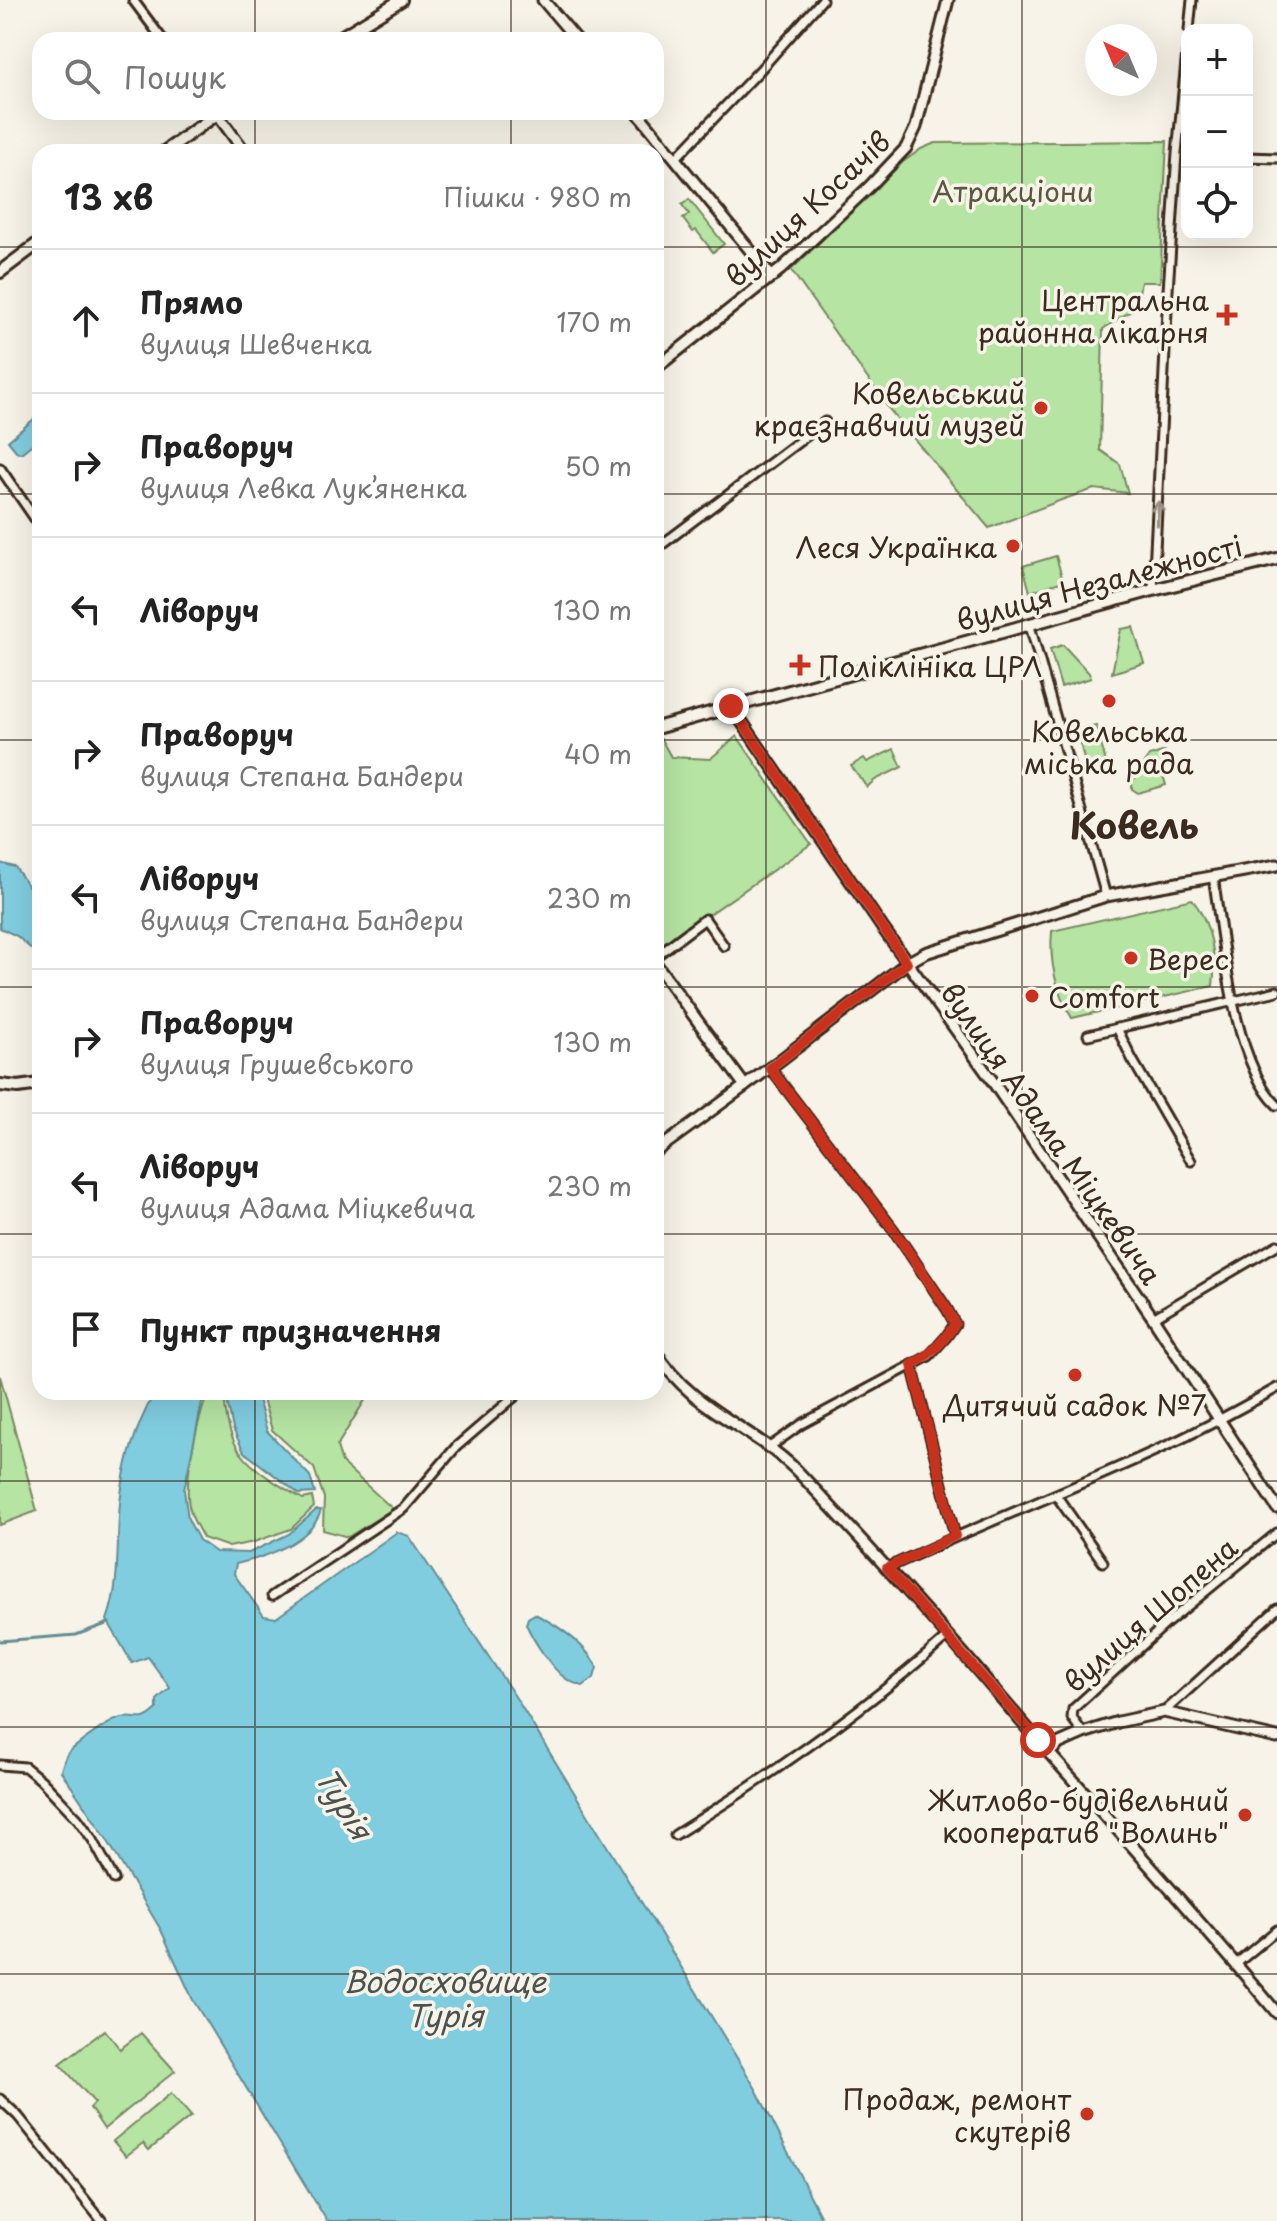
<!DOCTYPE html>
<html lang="uk">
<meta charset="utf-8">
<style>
body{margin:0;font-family:"Playpen Sans",sans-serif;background:#f2f2f2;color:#222}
.controls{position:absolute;right:24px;top:24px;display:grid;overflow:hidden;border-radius:16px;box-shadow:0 8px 32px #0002}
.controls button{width:72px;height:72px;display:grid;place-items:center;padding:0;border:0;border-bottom:2px solid #e0e0e0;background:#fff;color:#222;font:40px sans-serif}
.compass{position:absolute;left:1085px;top:24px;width:72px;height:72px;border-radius:50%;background:#fff;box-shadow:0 8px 32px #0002;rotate:316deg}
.stop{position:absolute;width:24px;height:24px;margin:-18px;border:6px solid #c8321e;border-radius:50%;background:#fff}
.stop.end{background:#c8321e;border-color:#fff;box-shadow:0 2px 8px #0008}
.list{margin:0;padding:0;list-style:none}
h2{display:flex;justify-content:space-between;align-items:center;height:104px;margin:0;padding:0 32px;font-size:34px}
h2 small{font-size:26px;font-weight:400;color:#767676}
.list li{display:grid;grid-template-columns:52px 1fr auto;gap:24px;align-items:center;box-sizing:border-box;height:144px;padding:0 32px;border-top:2px solid #e0e0e0}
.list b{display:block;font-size:30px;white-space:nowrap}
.list p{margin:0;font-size:26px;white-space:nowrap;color:#767676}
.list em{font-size:26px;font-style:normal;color:#767676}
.icon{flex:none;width:44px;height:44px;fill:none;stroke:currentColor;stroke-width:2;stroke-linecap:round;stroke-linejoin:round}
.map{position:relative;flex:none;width:1277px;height:2221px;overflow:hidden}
.search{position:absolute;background:#fff;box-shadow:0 8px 32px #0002;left:32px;top:32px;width:632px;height:88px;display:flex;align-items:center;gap:20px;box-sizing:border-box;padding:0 28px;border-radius:24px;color:#767676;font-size:30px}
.panel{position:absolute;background:#fff;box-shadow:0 8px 32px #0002;left:32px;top:144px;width:632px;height:1256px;border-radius:24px}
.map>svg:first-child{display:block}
</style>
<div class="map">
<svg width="1277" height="2221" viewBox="0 0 1277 2221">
<rect width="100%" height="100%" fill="#f7f3e8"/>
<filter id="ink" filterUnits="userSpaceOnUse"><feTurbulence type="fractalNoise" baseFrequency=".0125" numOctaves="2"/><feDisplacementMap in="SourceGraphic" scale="16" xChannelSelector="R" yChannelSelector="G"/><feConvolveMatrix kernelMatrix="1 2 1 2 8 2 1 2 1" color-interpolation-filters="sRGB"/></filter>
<g filter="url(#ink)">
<!-- green -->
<g fill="#b5e4a3" stroke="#788760" stroke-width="2">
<polygon points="1167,141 1160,282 1141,282 1136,308 1103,329 1100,450 1120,464 1128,493 1094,489 1064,499 989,528 889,409 791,270 903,162 921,149 935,143"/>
<polygon points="689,199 724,244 713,252 696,230 693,232 683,219 689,214 682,205"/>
<polygon points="1056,556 1063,581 1030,592 1023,566"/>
<polygon points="1133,627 1144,663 1112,673 1121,629"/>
<polygon points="1063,645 1089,673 1091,678 1061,687 1050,649"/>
<polygon points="1096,726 1106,762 1086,767 1077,731"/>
<polygon points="737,736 811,844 656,951 656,740 661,739 671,757 710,759"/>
<polygon points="894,749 902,767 875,780 867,787 851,766 864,758 867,762"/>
<polygon points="1162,752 1168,753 1171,760 1166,766 1161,768 1166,785 1138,793 1132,789 1132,782 1149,756"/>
<path d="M1192,899c19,24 25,57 21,87l-141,32c-16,-26 -23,-57 -20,-87z"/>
<polygon points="0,1376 37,1511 0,1525"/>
<path d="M208,1392h16c1,20 4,45 17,61 12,17 44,36 62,46l9,-2 2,10 -23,22 -37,13 -25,5 -26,-9c-4,-9 -11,-18 -13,-28 -8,-30 8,-89 18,-118z"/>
<polygon points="261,1392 370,1392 337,1446 342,1463 393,1509 348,1537 323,1530 324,1498 314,1468 272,1430"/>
<polygon points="105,2030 120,2049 141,2033 175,2071 104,2129 90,2108 95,2103 60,2064"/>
<polygon points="171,2093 191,2116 149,2150 143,2143 126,2156 113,2141"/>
</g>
<!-- water -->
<g fill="#81cde0" stroke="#658c92" stroke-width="2">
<polygon points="40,414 40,438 21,453 17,452 8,441"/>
<polygon points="0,863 15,867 36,897 32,914 40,928 40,957 17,936 0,928"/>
<path d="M155,1392h49l-20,98 4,29 11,21 17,12 33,1 40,-19 27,-24h5c-8,31 -57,48 -85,54l-2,10 30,42 12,2 121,-86 12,4 109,165 238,388 67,132h-496l-134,-221 -32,-70 -55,-92 -45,-67c2,-7 3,-13 7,-18 10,-9 41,-33 54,-35 17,-3 18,7 35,-9v-9l13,-12 -22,-31 -16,6 -25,-43c14,-38 9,-77 13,-117 4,-39 16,-77 35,-111z"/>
<polygon points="228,1392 256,1392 267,1431 310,1476 315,1493 299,1494 244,1452 233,1429 227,1401"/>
<path d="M535,1614c24,12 49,29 62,53l-3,11 -11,8c-6,-2 -12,-3 -18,-8 -14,-10 -32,-38 -39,-54l2,-6z"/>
</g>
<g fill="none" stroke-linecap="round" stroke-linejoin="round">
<!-- stream -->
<polyline stroke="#658c92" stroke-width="3" points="0,1641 76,1635 109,1623"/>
<!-- minor casing -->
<g stroke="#3b2a1e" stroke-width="13">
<g id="minor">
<polyline points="133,0 163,40"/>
<polyline points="1189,30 1192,0"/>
<polyline points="1247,157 1277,158"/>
<polyline points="675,159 760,70 822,0"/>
<polyline points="0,468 40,526"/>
<polyline points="656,549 825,422"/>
<polyline points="1153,590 1168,291 1177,153 1187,52"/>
<polyline points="1030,626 1106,896"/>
<path d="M1213,876c10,61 19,185 64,229"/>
<polyline points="656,956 705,919 724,946"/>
<polyline points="1117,1028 1132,1059 1191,1161"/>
<polyline points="1088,1035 1277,991"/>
<polyline points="1153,1318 1277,1245"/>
<polyline points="912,1365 955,1536"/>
<polyline points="768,1448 802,1424 929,1356 946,1337 955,1324 947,1309 893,1229 770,1068"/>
<polyline points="1056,1495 1103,1562"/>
<path d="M887,1568c89,-42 181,-77 270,-118 41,-18 81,-40 120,-62"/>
<polyline points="272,1596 404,1508 456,1447 520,1392"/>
<polyline points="1164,1712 1277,1609"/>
<polyline points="1083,1733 1072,1718 1073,1709 1167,1623 1277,1533"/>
<polyline points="0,1765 25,1767 41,1780 78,1819 93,1840 114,1879"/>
<path d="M675,1835c95,-59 189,-124 273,-199"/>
<polyline points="1236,1964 1277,1930"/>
<polyline points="0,2099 18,2116 102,2221"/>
</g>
</g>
<!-- tertiary casing -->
<g stroke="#3b2a1e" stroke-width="15">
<g id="tertiary">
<polyline points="543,0 577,40"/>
<polyline points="637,112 772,277"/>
<polyline points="217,114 245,152"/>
<polyline points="656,368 781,269 869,187 906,148 916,127 948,0"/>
<polyline points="731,706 882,927 991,1079 1153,1318 1277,1508"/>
<polyline points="656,964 745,1086"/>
<polyline points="656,1151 779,1061 907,963 925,953 1106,896 1277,865"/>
<path d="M656,1352c36,60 102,76 147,125 48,51 96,104 143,157 35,39 68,80 103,119 77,86 154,171 228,260"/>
<polyline points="1049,1753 1060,1743 1083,1733 1118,1722 1164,1712 1277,1738"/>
</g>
</g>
<!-- secondary casing -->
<g stroke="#3b2a1e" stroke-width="16">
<g id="secondary">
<polyline points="336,40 401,0"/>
<polyline points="164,152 220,112"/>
<polyline points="0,272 40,242"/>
<polyline points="656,728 1153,590 1277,559"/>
<polyline points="0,1085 18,1087 40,1084"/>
</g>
</g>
<!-- minor -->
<use href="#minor" stroke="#f7f3e8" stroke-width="7"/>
<!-- tertiary -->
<use href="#tertiary" stroke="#f7f3e8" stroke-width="9"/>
<!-- secondary -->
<use href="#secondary" stroke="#f7f3e8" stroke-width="10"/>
</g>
<!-- one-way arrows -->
<defs><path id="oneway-shaft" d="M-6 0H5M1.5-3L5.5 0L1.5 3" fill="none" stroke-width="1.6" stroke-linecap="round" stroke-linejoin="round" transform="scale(2)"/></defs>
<use stroke="#998e83" href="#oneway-shaft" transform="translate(1158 513) rotate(-87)"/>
</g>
<g fill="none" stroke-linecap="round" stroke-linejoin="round" filter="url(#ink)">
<!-- route -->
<path stroke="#c8321e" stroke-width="10" d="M731,706l176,257 -137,105 123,161 54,80 8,15c-12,18 -24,31 -43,41l43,171 -68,32 151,172"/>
</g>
<!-- grid -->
<path fill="none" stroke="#3b2a1e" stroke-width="2" stroke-opacity="0.55" d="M255,0v40M511,0v40M766,0v2221M1022,0v2221M255,112v40M511,112v40M0,247h40M656,247h621M0,494h40M656,494h621M0,740h40M656,740h621M0,987h40M656,987h621M0,1234h40M656,1234h621M255,1392v829M511,1392v829M0,1481h1277M0,1727h1277M0,1974h1277"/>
<!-- markers -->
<g fill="#c8321e" stroke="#f7f3e8" stroke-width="3">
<path d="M1223 303h8v8h8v8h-8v8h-8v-8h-8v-8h8z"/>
<circle cx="1041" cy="408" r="8"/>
<circle cx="1013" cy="546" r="8"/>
<path d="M796 653h8v8h8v8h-8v8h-8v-8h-8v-8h8z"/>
<circle cx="1109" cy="701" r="8"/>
<circle cx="1131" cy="958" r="8"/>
<circle cx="1032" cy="996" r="8"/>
<circle cx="1075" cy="1375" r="8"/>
<circle cx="1245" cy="1815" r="8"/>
<circle cx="1087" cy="2114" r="8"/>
</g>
<g text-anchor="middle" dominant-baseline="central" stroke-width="7" stroke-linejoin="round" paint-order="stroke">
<!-- park labels -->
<g font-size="28" fill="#5a583f" stroke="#f7f3e8">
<text x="1013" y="190">Атракціони</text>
</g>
<!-- street labels -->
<g font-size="28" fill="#3b2a1e" stroke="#f7f3e8">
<text transform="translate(807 208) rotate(-43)">вулиця Косачів</text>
<text transform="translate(1099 582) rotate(-15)">вулиця Незалежності</text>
<text transform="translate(1052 1133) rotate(55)">вулиця Адама Міцкевича</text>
<text transform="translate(1150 1614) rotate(-41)">вулиця Шопена</text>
</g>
<!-- poi labels -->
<g font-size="28" fill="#3b2a1e" stroke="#f7f3e8" text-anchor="end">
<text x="1209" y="299">Центральна<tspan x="1209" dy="32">районна лікарня</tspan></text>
<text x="1025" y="392">Ковельський<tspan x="1025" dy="32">краєзнавчий музей</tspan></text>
<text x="997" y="546">Леся Українка</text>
<text x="818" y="665" text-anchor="start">Поліклініка ЦРЛ</text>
<text x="1109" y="730" text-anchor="middle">Ковельська<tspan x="1109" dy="32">міська рада</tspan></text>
<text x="1147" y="958" text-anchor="start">Верес</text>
<text x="1048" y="996" text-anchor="start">Comfort</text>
<text x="1075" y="1404" text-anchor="middle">Дитячий садок №7</text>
<text x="1229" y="1799">Житлово-будівельний<tspan x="1229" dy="32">кооператив "Волинь"</tspan></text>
<text x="1071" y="2098">Продаж, ремонт<tspan x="1071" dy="32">скутерів</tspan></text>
</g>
<!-- water labels -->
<g font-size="30" font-style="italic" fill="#4c534e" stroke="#f7f3e8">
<text transform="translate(345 1803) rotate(58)">Турія</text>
<text x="445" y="1980">Водосховище<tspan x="445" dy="34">Турія</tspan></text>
</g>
<!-- district labels -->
<g font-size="36" font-weight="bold" fill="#3b2a1e" stroke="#f7f3e8">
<text x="1134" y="824">Ковель</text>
</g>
</g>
</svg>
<div class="controls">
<button>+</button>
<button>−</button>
<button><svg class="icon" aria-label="locate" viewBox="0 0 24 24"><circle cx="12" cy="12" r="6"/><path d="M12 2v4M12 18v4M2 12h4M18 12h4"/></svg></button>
</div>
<svg class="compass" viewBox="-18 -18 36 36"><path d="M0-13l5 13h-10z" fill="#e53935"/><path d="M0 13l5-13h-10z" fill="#767676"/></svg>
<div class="stop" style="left:1038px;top:1740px"></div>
<div class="stop end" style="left:731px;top:706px"></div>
<div class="search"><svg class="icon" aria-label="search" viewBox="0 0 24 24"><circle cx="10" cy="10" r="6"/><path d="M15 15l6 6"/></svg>Пошук</div>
<section class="panel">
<h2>13 хв<small>Пішки · 980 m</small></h2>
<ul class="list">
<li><svg class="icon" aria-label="ahead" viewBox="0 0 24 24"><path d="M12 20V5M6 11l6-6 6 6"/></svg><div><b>Прямо</b><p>вулиця Шевченка</p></div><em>170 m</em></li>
<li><svg class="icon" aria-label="right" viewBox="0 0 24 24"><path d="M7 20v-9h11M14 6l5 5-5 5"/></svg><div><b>Праворуч</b><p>вулиця Левка Лукʼяненка</p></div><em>50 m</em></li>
<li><svg class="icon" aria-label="left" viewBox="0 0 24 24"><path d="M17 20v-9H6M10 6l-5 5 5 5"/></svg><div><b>Ліворуч</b></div><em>130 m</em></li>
<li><svg class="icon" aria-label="right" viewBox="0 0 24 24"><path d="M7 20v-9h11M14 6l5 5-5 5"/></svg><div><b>Праворуч</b><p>вулиця Степана Бандери</p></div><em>40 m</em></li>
<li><svg class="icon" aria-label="left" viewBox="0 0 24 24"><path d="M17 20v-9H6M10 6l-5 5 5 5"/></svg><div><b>Ліворуч</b><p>вулиця Степана Бандери</p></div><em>230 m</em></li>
<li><svg class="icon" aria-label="right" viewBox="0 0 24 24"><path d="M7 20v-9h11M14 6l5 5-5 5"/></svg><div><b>Праворуч</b><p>вулиця Грушевського</p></div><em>130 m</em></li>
<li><svg class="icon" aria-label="left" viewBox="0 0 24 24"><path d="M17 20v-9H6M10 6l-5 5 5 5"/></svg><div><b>Ліворуч</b><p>вулиця Адама Міцкевича</p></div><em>230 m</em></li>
<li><svg class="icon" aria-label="arrive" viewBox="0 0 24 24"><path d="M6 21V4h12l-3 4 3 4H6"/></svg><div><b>Пункт призначення</b></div></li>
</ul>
</section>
</div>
